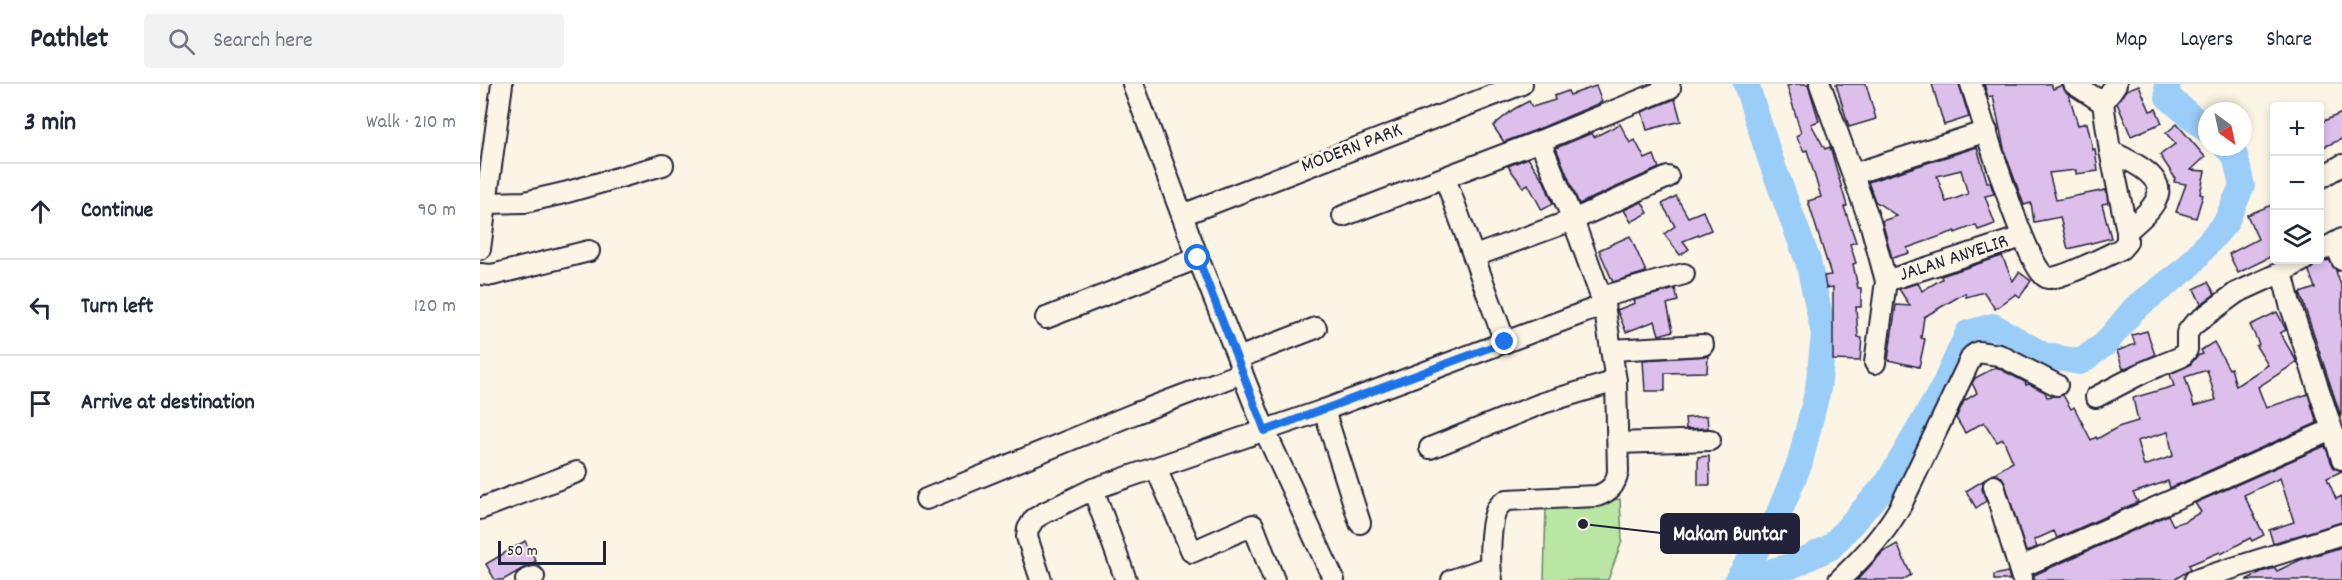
<!DOCTYPE html>
<meta charset="utf-8">
<style>
body{margin:0;font-family:Dekko,sans-serif;background:#f2f2f3;color:#1f2937}
.controls{position:absolute;right:18px;top:18px;display:grid;overflow:hidden;border-radius:6px;box-shadow:0 3px 9px #0003}
.controls button{width:54px;height:54px;display:grid;place-items:center;padding:0;border:0;border-bottom:2px solid #e0e1e3;background:#fff;color:#1f2937;font:30px sans-serif}
.compass{position:absolute;left:1718px;top:18px;width:54px;height:54px;border-radius:50%;background:#fff;box-shadow:0 3px 9px #0003;rotate:147deg}
.scale{position:absolute;left:18px;bottom:15px;width:108px;box-sizing:border-box;padding-left:6px;border:3px solid #22223b;border-top:0;font-size:16px;line-height:21px;white-space:nowrap;color:#22223b;-webkit-text-stroke:4px #fcf5e5;paint-order:stroke}
.stop{position:absolute;width:18px;height:18px;margin:-14px;border:4px solid #1a73e8;border-radius:50%;background:#fff}
.stop.end{background:#1a73e8;border-color:#fff;box-shadow:0 2px 6px #0008}
.list{margin:0;padding:0;list-style:none}
h2{display:flex;justify-content:space-between;align-items:center;height:78px;margin:0;padding:0 24px;font-size:26px}
h2 small{font-size:20px;font-weight:400;color:#747a83}
.list li{display:grid;grid-template-columns:39px 1fr auto;gap:18px;align-items:center;box-sizing:border-box;height:96px;padding:0 24px;border-top:2px solid #e0e1e3}
.list b{display:block;font-size:22px;white-space:nowrap}
.list em{font-size:20px;font-style:normal;color:#747a83}
.icon{flex:none;width:33px;height:33px;fill:none;stroke:currentColor;stroke-width:2;stroke-linecap:round;stroke-linejoin:round}
.map{position:relative;flex:none;width:1862px;height:496px;overflow:hidden}
header{display:flex;align-items:center;gap:36px;box-sizing:border-box;height:84px;padding:0 30px;background:#fff;border-bottom:2px solid #e0e1e3}
header strong{font-size:28px}
nav{display:flex;gap:33px;margin-inline-start:auto;font-size:21px}
.search{width:420px;height:54px;background:#f2f2f3;display:flex;align-items:center;gap:15px;box-sizing:border-box;padding:0 21px;border-radius:6px;color:#747a83;font-size:22px}
main{display:flex}
aside{flex:1;background:#fff}
.map>svg:first-child{display:block}
</style>
<header>
<strong>Pathlet</strong>
<div class="search"><svg class="icon" aria-label="search" viewBox="0 0 24 24"><circle cx="10" cy="10" r="6"/><path d="M15 15l6 6"/></svg>Search here</div>
<nav><a>Map</a><a>Layers</a><a>Share</a></nav>
</header>
<main>
<aside>
<h2>3 min<small>Walk · 210 m</small></h2>
<ul class="list">
<li><svg class="icon" aria-label="ahead" viewBox="0 0 24 24"><path d="M12 20V5M6 11l6-6 6 6"/></svg><div><b>Continue</b></div><em>90 m</em></li>
<li><svg class="icon" aria-label="left" viewBox="0 0 24 24"><path d="M17 20v-9H6M10 6l-5 5 5 5"/></svg><div><b>Turn left</b></div><em>120 m</em></li>
<li><svg class="icon" aria-label="arrive" viewBox="0 0 24 24"><path d="M6 21V4h12l-3 4 3 4H6"/></svg><div><b>Arrive at destination</b></div></li>
</ul>
</aside>
<div class="map">
<svg width="1862" height="496" viewBox="0 0 1862 496">
<rect width="100%" height="100%" fill="#fcf5e5"/>
<filter id="ink" filterUnits="userSpaceOnUse"><feTurbulence type="fractalNoise" baseFrequency=".0167" numOctaves="2"/><feDisplacementMap in="SourceGraphic" scale="12" xChannelSelector="R" yChannelSelector="G"/><feConvolveMatrix kernelMatrix="1 2 1 2 8 2 1 2 1" color-interpolation-filters="sRGB"/></filter>
<g filter="url(#ink)">
<!-- green -->
<polygon fill="#b9e6a3" stroke="#6e846f" stroke-width="1.5" points="1140,415 1142,457 1128,496 1064,496 1066,423"/>
<g fill="none" stroke-linecap="round" stroke-linejoin="round">
<!-- river -->
<g stroke="#9acdf7" stroke-width="26">
<polyline points="1687,0 1688,13 1727,46"/>
<polyline points="1257,496 1297,434 1320,378 1338,305 1344,250 1328,177 1291,77 1266,0"/>
<polyline points="1261,496 1311,482 1351,463 1408,398 1463,304 1488,249 1513,242 1563,271 1600,278 1625,260 1654,225 1707,184 1746,138 1762,102 1755,71 1746,63"/>
</g>
</g>
<!-- building -->
<g fill="#ddbfec" stroke="#22223b" stroke-width="1.5" fill-rule="evenodd">
<polygon points="1313,0 1328,0 1339,37 1331,40 1345,65 1350,63 1367,122 1364,123 1376,158 1370,160 1376,179 1373,180 1378,204 1381,204 1381,223 1376,223 1378,253 1382,254 1380,277 1353,276 1353,203 1346,204 1344,192 1351,191 1328,117 1341,113 1327,66 1324,67 1316,52 1321,49 1307,2"/>
<polygon points="1356,0 1386,0 1396,35 1369,43"/>
<polygon points="1452,0 1479,0 1489,33 1464,41"/>
<polygon points="1504,0 1571,0 1573,5 1582,1 1589,11 1598,41 1607,39 1613,66 1615,65 1618,87 1596,90 1596,86 1569,89 1576,116 1626,106 1628,119 1622,120 1631,154 1588,165 1580,133 1554,138 1551,119 1544,121 1525,69 1513,12 1508,13"/>
<polygon points="1659,1 1670,27 1676,25 1682,39 1651,52 1637,19 1646,6"/>
<polygon points="1116,2 1122,18 1056,46 1024,58 1013,42 1034,25 1049,17 1052,23 1075,16 1074,12 1088,7 1090,11"/>
<polygon points="1195,15 1201,37 1167,46 1162,28"/>
<polygon points="1862,29 1862,55 1839,65 1839,39"/>
<polygon points="1140,40 1150,59 1155,56 1165,75 1174,71 1179,84 1099,120 1076,64 1112,49 1114,53"/>
<polygon points="1697,40 1725,73 1711,86 1725,87 1720,110 1723,111 1716,134 1696,128 1706,100 1694,98 1695,94 1680,71 1695,60 1686,49"/>
<path d="M1497,63l10,35h3l4,12 -9,2 10,28 -17,6 -2,-5 -21,8v-2l-48,17 2,5 -17,5 -10,-37 15,-5 -22,-15 -7,-19zM1481,86l7,24 -22,8 -9,-26z"/>
<polygon points="1048,74 1064,97 1073,120 1062,126 1048,100 1043,103 1028,82"/>
<polygon points="1196,112 1208,133 1223,127 1231,146 1203,157 1209,165 1200,171 1184,150 1195,142 1182,120"/>
<polygon points="1162,118 1168,129 1151,138 1144,126"/>
<polygon points="1794,120 1794,171 1758,189 1749,170 1778,155 1767,131"/>
<polygon points="1150,152 1166,188 1133,198 1119,166"/>
<polygon points="1522,172 1533,197 1539,188 1551,197 1540,213 1536,210 1515,225 1504,208 1486,213 1485,209 1444,233 1441,254 1445,255 1439,283 1408,276 1416,221 1430,222 1419,205 1438,199 1442,207 1462,195 1461,192"/>
<polygon points="1849,176 1858,187 1856,187 1862,204 1861,333 1820,209 1835,204 1829,187 1836,178 1840,179"/>
<polygon points="1728,198 1735,210 1721,220 1714,205"/>
<polygon points="1195,205 1198,217 1187,220 1193,247 1179,251 1175,237 1146,248 1137,226 1155,219 1154,216"/>
<path d="M1797,228l9,18 -6,3 17,29 -39,25 8,21 42,-14 9,29 -147,65 -2,-7 -35,12 5,9 -81,36 -3,-7 -20,9 3,7 -11,5 -21,-69 -3,-6 -9,-3 20,-12 -10,-23 -6,3 -13,-20 -19,11 -9,-15 8,-17 13,-8 -5,-10 3,-5 21,-11 29,15 1,3 3,-1 16,8 2,5 16,-2 8,14 3,-2 17,33 5,-3 1,2 21,-12 20,-6 -5,-23 41,-12 -4,-12 20,-9 7,-9 6,-2 -2,-4 13,-8 15,27 2,-1 5,18 32,-21 -12,-19 3,-2 -9,-19zM1727,286l9,30 -22,6 -9,-29zM1688,348l5,24 -29,10 -7,-25z"/>
<polygon points="1667,247 1675,271 1643,285 1637,267 1655,260 1652,251"/>
<polygon points="1228,272 1227,288 1185,289 1185,307 1165,307 1163,276"/>
<polygon points="1227,332 1228,344 1206,345 1205,334"/>
<polygon points="1845,362 1854,384 1862,387 1847,394 1856,415 1862,412 1862,438 1793,459 1789,446 1814,438 1800,394 1764,411 1784,451 1772,457 1770,454 1741,470 1740,468 1709,481 1711,485 1694,496 1554,496 1554,491 1688,431 1693,441 1705,437 1721,428 1715,419"/>
<polygon points="1229,372 1230,401 1218,401 1218,373"/>
<polygon points="1504,396 1502,405 1506,417 1496,424 1486,407"/>
<polygon points="45,457 56,477 23,496 15,496 6,480"/>
<polygon points="1417,460 1431,491 1423,496 1377,496 1403,468"/>
<polygon points="1862,463 1862,496 1766,496 1781,488 1795,484 1797,487 1820,476"/>
<polygon points="1528,488 1530,496 1514,496 1514,491"/>
</g>
<g fill="none" stroke-linecap="round" stroke-linejoin="round">
<!-- minor casing -->
<g stroke="#22223b" stroke-width="24">
<g id="minor">
<polyline points="653,0 718,174 758,274 762,289 785,347 854,496"/>
<polyline points="1340,0 1390,138 1406,197 1395,279"/>
<path d="M1491,0c9,26 57,192 77,194 14,1 58,-22 73,-29l6,-7v-11l-17,-80 -7,-48 13,-19"/>
<polyline points="1594,0 1623,19"/>
<path d="M1630,67c16,8 59,25 46,49 -6,12 -19,22 -29,31"/>
<polyline points="1373,90 1507,47"/>
<polyline points="965,94 1025,258"/>
<polyline points="1840,94 1862,81"/>
<polyline points="6,119 45,118 84,109 183,81"/>
<polyline points="702,131 1042,0"/>
<polyline points="863,132 1060,57 1190,4"/>
<polyline points="1855,159 1862,176"/>
<polyline points="0,165 22,0"/>
<polyline points="1840,167 1862,155"/>
<polyline points="995,172 1093,136 1188,93"/>
<polyline points="1824,176 1802,188 1810,220 1862,375"/>
<polyline points="0,190 12,191 109,167"/>
<polyline points="1406,197 1542,153"/>
<polyline points="1122,213 1204,190"/>
<polyline points="566,234 718,174"/>
<polyline points="1131,266 1223,261"/>
<polyline points="758,274 836,244"/>
<polyline points="1616,313 1664,288 1701,273 1707,266 1707,249 1713,241 1756,209 1802,188"/>
<polyline points="844,326 880,439"/>
<polyline points="1138,359 1230,356"/>
<polyline points="950,364 1063,319 1136,297"/>
<polyline points="676,384 712,468 773,441 794,496"/>
<polyline points="1514,402 1542,494"/>
<polyline points="613,405 646,496"/>
<polyline points="446,415 656,329 762,289"/>
<polyline points="0,425 97,388"/>
<polyline points="1539,484 1851,346"/>
<polyline points="46,496 54,493"/>
<polyline points="561,496 547,453 548,445 554,435 564,429 613,405 844,326 1124,221"/>
<polyline points="972,496 1009,483"/>
<path d="M1012,496c-3,-15 -3,-62 7,-74 1,-2 7,-5 8,-6l90,-4c13,-5 18,-10 21,-24l-2,-91 -12,-76 -31,-85 -33,-79"/>
<path d="M1359,496c25,-23 46,-46 62,-75l71,-149 6,-4 21,3 58,30"/>
<polyline points="1715,496 1862,450"/>
</g>
</g>
<!-- minor -->
<use href="#minor" stroke="#fcf5e5" stroke-width="20"/>
</g>
</g>
<g fill="none" stroke-linecap="round" stroke-linejoin="round" filter="url(#ink)">
<!-- route -->
<polyline stroke="#1a73e8" stroke-width="8" points="718,174 785,347 1025,258"/>
</g>
<g text-anchor="middle" dominant-baseline="central" stroke-width="6" stroke-linejoin="round" paint-order="stroke">
<!-- street labels -->
<g font-size="20" fill="#22223b" stroke="#fcf5e5">
<text transform="translate(872 65) rotate(-21)">MODERN PARK</text>
<text transform="translate(1474 175) rotate(-18)">JALAN ANYELIR</text>
</g>
</g>
<!-- callouts -->
<path fill="none" stroke="#22223b" stroke-width="2" d="M1103 440L1181 449"/>
<circle fill="#22223b" stroke="#fcf5e5" stroke-width="2" cx="1103" cy="440" r="6"/>
<rect fill="#22223b" stroke="#22223b" stroke-width="2" x="1181" y="430" width="138" height="39" rx="6"/>
<g font-size="21" text-anchor="middle" font-weight="bold" fill="#fff">
<text x="1250" y="456">Makam Buntar</text>
</g>
</svg>
<div class="controls">
<button>+</button>
<button>−</button>
<button><svg class="icon" aria-label="layers" viewBox="0 0 24 24"><path d="M12 4l9 5-9 5-9-5zM3 14l9 5 9-5"/></svg></button>
</div>
<svg class="compass" viewBox="-18 -18 36 36"><path d="M0-13l5 13h-10z" fill="#e53935"/><path d="M0 13l5-13h-10z" fill="#747a83"/></svg>
<div class="scale">50 m</div>
<div class="stop" style="left:718px;top:174px"></div>
<div class="stop end" style="left:1025px;top:258px"></div>
</div>
</main>
